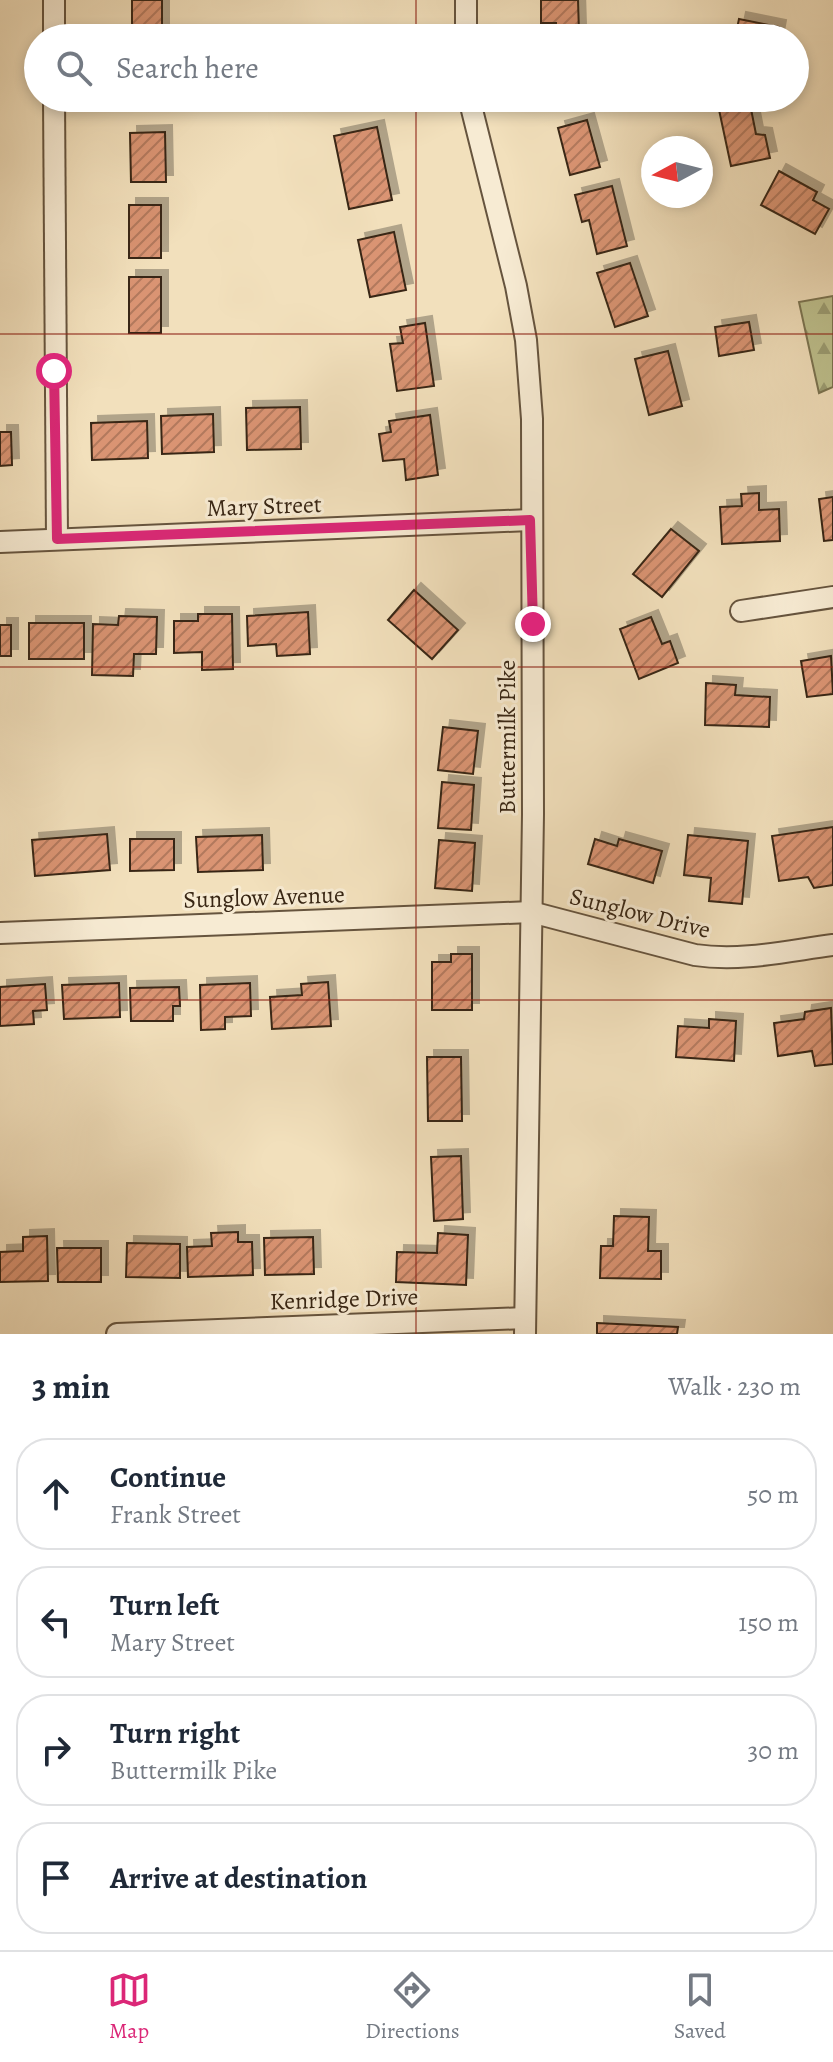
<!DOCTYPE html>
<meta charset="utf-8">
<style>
body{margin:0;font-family:Alegreya,serif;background:#f2f2f3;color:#1f2937}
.compass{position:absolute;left:641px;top:136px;width:72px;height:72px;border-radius:50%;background:#fff;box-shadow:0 4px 12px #0003;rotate:263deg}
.stop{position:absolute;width:24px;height:24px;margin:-18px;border:6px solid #db2777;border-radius:50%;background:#fff}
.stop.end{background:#db2777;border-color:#fff;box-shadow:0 2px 8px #0008}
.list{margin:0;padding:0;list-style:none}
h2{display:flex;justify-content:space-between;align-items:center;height:104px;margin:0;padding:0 32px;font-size:34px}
h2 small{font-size:26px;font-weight:400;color:#747a83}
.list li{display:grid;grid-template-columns:52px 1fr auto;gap:24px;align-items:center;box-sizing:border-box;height:112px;margin:0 16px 16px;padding:0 16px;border:2px solid #e0e1e3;border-radius:32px}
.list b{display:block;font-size:30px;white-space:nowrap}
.list p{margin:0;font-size:26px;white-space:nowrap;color:#747a83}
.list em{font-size:26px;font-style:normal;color:#747a83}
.icon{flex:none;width:44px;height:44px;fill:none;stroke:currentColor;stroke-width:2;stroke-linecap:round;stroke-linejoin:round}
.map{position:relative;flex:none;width:833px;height:1334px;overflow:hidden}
.search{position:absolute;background:#fff;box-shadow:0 4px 12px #0003;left:24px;right:24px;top:24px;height:88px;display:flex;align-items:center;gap:20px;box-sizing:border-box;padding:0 28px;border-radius:44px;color:#747a83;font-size:30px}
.sheet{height:616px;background:#fff}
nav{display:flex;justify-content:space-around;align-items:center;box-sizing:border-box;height:112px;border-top:2px solid #e0e1e3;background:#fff;font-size:22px;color:#747a83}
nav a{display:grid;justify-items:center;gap:4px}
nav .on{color:#db2777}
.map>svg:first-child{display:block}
</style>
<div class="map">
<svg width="833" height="1334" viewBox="0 0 833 1334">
<defs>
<pattern id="forest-firs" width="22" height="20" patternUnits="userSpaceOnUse" patternTransform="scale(2)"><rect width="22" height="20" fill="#bec18e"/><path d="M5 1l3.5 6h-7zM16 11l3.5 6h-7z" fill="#9b9d73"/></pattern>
<pattern id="building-hatch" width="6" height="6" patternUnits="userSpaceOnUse" patternTransform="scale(2)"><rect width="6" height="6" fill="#da9473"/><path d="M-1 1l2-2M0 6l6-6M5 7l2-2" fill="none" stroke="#b2795d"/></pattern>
<filter id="shadow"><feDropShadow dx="7" dy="-7" stdDeviation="0" flood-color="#0004"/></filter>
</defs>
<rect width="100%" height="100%" fill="#f2e0bc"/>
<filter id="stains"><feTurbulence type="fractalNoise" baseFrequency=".0025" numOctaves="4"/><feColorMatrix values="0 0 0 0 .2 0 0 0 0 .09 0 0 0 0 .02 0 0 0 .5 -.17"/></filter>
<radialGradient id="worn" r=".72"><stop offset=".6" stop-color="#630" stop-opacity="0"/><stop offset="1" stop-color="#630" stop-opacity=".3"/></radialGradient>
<!-- forest -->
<polygon fill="url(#forest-firs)" stroke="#7b7451" stroke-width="2" points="833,296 833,387 819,393 799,302"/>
<!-- building -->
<g fill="url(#building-hatch)" stroke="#382614" stroke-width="2" filter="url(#shadow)">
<rect x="132" y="0" width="30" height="38"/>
<polygon points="541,0 578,0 579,32 556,32 556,23 541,23"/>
<polygon points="739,19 779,27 777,38 735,38"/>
<polygon points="559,98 596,98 596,101 559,103"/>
<polygon points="749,99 756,134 765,135 770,158 731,166 718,105"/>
<polygon points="587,120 600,167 570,175 558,128"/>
<polygon points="377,127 392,200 349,209 334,136"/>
<polygon points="165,132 166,182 131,182 130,133"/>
<polygon points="779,171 817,192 813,200 829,209 815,234 761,205"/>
<polygon points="612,186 627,246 597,254 589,220 582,222 575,195"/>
<rect x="129" y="205" width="32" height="53"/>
<polygon points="394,232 406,290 370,297 358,240"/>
<polygon points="630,263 648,316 615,327 597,273"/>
<rect x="129" y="277" width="32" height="56"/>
<polygon points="749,322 754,350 719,356 715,327"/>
<polygon points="425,323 434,386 397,391 390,344 403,343 400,327"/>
<polygon points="668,351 682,406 649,415 635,359"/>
<polygon points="300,407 301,449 247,450 246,408"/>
<polygon points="213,414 214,452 162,454 161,416"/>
<polygon points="430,415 438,475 406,480 404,459 383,461 379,434 391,432 389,421"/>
<polygon points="147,421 148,458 92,460 91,423"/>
<polygon points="0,432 11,432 12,465 0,466"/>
<polygon points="759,493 759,510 779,509 780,541 722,544 720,507 742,506 741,494"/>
<polygon points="833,497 833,540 824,541 819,499"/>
<polygon points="671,529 699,551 662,597 633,574"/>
<polygon points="414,590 458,630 432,659 388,620"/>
<polygon points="308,612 310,654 277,656 276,644 248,646 247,616"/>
<polygon points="198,614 232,614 233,669 202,670 202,652 174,653 174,621 198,621"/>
<polygon points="119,616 157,617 156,654 134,654 133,676 92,675 93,624 118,625"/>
<polygon points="651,617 662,644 670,641 678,663 639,679 620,629"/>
<rect x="29" y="623" width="55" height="36"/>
<rect x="0" y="625" width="11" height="31"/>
<polygon points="831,656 833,694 807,697 801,661"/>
<polygon points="706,683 736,685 735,695 770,697 769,727 705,725"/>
<polygon points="443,727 478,731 473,774 438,770"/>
<polygon points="442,782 474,785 471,830 438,828"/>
<polygon points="833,827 833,885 814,888 808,877 779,881 772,836"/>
<polygon points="107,834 110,870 35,876 32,840"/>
<polygon points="262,835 263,870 198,872 196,837"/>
<polygon points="688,835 748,841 742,904 709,901 711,878 684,875"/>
<polygon points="130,839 174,839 174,870 130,871"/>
<polygon points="595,839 617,846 619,839 662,851 653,883 588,864"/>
<polygon points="439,840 475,843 472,891 435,888"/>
<polygon points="451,954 472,954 472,1010 432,1010 432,962 451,962"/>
<polygon points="328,982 331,1026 272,1029 270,997 302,995 301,984"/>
<polygon points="119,983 120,1017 64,1019 62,985"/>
<polygon points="250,983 251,1016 225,1017 225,1029 201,1030 200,985"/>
<polygon points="45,984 47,1010 33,1011 34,1024 0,1026 0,987"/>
<polygon points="179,987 180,1006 173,1006 173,1021 131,1021 130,988"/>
<polygon points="831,1008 833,1064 815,1066 812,1051 778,1056 774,1023 804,1019 805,1012"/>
<polygon points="709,1019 736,1021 734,1061 676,1057 678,1026 709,1028"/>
<polygon points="427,1057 461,1057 462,1121 428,1121"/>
<polygon points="461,1156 463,1219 434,1221 431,1157"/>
<polygon points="614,1216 649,1217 648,1251 661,1251 661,1279 600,1278 601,1246 613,1246"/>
<polygon points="238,1232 238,1242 252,1242 253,1275 188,1277 187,1247 212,1246 211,1233"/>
<polygon points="438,1233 468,1235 466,1285 396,1282 397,1252 437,1253"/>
<polygon points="47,1236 48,1281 0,1282 0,1252 23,1251 23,1237"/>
<polygon points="313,1237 314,1274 265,1275 264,1238"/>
<polygon points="127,1243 180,1244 180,1278 126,1277"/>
<polygon points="57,1248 101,1248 101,1282 58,1282"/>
<polygon points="597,1323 678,1327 677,1334 597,1334"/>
</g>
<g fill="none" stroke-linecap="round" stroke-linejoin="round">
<!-- street casing -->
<g stroke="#66543e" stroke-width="24">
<g id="street">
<polyline points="54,0 54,38"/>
<polyline points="466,0 466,38"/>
<polyline points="54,98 57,539"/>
<polyline points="469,98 516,286 526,340 532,419 533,814 525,1334"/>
<polyline points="0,542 530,520"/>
<polyline points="741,611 833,597"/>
<path d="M0,933l531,-21 164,43c46,7 92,-4 138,-10"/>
<polyline points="117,1334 525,1318"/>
</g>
</g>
<!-- street -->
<use href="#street" stroke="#f7ebd3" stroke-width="20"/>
</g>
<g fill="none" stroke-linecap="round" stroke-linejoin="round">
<!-- route -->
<polyline stroke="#db2777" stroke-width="10" points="54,371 57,539 530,520 533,624"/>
</g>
<!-- grid -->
<path fill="none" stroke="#8f2418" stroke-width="2" stroke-opacity="0.55" d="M416,0v38M416,98v1236M0,334h833M0,667h833M0,1000h833"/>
<g text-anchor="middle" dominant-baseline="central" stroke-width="6" stroke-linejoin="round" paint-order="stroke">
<!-- street labels -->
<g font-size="24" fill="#382614" stroke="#f7ebd3">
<text transform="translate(264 506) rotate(-2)">Mary Street</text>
<text transform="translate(507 737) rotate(-90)">Buttermilk Pike</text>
<text transform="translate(264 897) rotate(-2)">Sunglow Avenue</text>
<text transform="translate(640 913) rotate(14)">Sunglow Drive</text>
<text transform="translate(344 1299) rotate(-2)">Kenridge Drive</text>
</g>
</g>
<rect width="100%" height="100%" filter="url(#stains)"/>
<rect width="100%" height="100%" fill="url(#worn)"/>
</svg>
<svg class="compass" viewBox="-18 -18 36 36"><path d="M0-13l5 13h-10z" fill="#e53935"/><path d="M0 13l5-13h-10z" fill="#747a83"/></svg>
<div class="stop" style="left:54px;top:371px"></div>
<div class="stop end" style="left:533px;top:624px"></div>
<div class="search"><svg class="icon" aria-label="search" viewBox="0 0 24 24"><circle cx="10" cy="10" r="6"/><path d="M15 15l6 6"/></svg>Search here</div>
</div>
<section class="sheet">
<h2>3 min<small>Walk · 230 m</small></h2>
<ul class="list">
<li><svg class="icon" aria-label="ahead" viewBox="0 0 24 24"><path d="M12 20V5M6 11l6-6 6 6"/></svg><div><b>Continue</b><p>Frank Street</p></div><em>50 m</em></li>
<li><svg class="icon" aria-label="left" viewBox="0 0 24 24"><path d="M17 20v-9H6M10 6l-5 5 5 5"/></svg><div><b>Turn left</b><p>Mary Street</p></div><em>150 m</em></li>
<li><svg class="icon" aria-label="right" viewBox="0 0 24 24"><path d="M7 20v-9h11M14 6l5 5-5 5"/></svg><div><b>Turn right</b><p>Buttermilk Pike</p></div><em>30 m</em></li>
<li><svg class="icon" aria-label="arrive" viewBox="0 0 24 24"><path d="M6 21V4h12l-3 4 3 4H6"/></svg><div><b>Arrive at destination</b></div></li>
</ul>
</section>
<nav>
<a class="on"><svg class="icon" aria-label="map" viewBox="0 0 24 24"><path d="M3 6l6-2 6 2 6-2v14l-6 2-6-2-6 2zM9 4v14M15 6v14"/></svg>Map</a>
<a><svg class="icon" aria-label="directions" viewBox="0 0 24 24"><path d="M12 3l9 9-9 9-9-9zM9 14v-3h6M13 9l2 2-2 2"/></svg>Directions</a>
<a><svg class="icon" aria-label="saved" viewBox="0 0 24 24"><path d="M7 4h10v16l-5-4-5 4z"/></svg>Saved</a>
</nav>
